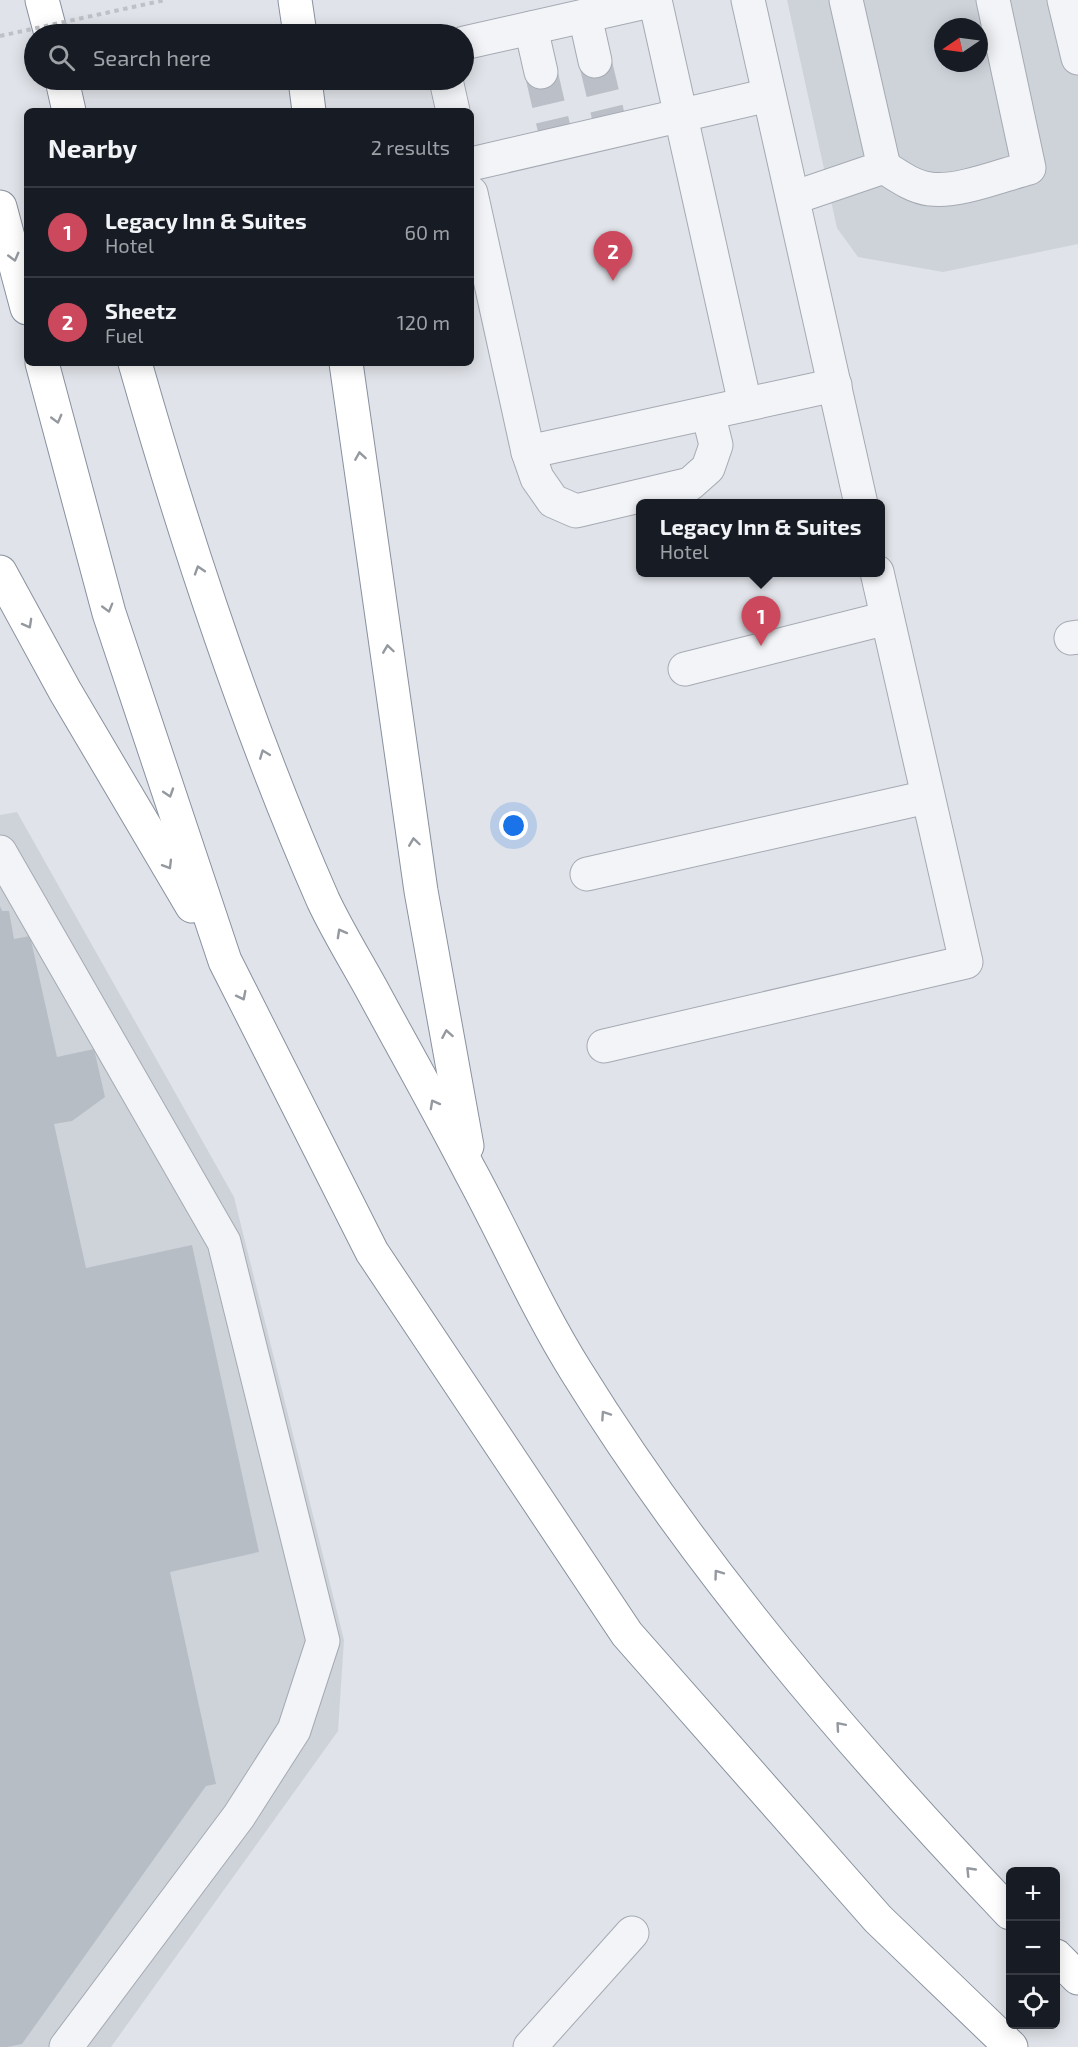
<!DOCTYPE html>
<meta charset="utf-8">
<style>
body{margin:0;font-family:"Exo 2",sans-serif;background:#242831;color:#f1f3f6}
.controls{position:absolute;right:18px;bottom:18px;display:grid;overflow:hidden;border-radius:9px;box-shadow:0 3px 15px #0003}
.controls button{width:54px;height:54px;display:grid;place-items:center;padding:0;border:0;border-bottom:2px solid #363941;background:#171b24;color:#f1f3f6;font:30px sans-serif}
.compass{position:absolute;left:934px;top:18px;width:54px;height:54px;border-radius:50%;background:#171b24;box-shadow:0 3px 15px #0003;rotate:257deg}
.you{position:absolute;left:514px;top:826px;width:21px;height:21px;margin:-15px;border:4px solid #fff;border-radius:50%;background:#1a73e8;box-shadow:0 0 0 9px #1a73e833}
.badge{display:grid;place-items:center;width:39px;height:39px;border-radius:50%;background:#cb485d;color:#fff;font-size:20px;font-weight:700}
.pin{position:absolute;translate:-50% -50px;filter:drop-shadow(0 2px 3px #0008)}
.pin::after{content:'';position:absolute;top:32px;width:21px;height:18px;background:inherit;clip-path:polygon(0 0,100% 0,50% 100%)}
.popup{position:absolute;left:636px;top:499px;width:249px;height:78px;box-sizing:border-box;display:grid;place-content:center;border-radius:9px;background:#171b24;filter:drop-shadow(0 2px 4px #0005);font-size:20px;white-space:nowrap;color:#9ea1a6}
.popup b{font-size:22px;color:#f1f3f6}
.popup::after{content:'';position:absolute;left:50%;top:100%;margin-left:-12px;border:12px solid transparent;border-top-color:#171b24}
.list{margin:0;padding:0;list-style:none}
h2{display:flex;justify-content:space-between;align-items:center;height:78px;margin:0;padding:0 24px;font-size:26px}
h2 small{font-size:20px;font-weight:400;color:#9ea1a6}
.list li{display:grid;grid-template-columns:39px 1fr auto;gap:18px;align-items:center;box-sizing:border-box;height:90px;padding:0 24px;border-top:2px solid #363941}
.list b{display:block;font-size:22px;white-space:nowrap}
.list p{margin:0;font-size:20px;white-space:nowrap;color:#9ea1a6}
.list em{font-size:20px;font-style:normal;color:#9ea1a6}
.icon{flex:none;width:33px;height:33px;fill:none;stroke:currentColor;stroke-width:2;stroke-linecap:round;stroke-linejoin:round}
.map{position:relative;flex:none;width:1078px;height:2047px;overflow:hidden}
.search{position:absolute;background:#171b24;box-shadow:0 3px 15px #0003;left:24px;top:24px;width:450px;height:66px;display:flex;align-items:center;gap:15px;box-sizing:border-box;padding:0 21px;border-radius:33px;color:#9ea1a6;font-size:22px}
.panel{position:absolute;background:#171b24;box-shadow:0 3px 15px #0003;left:24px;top:108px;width:450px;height:258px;border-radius:9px}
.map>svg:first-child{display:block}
</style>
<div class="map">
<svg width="1078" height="2047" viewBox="0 0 1078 2047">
<rect width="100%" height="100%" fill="#e0e3e9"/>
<!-- built -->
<g fill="#ced3da" fill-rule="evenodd">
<path d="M787,0h291v244l-135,28 -85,-15 -21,-29zM943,27h36v36h-36z"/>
<polygon points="17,812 234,1197 344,1640 338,1731 111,2047 0,2047 0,815"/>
</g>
<!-- building -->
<polygon fill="#b7bdc5" points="0,906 2,911 9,911 14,939 30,936 57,1057 94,1049 105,1097 72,1121 54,1124 86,1268 192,1245 259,1552 170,1572 216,1784 206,1786 22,2044 7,2047 0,2047"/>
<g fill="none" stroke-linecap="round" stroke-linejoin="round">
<!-- minor-tunnel -->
<g stroke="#bbbfc7" stroke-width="33" stroke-dasharray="33 16" stroke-linecap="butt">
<polyline points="595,61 608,115"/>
<polyline points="541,72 554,128"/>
</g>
<!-- minor casing -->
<g stroke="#a5aab3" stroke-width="35">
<g id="minor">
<polyline points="748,0 861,504"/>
<polyline points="1064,0 1078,58"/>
<polyline points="585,16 595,61"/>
<polyline points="531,28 541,72"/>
<polyline points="464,43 655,0 745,404"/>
<polyline points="446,80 453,111"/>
<polyline points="471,164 769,95"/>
<path d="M884,167c14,9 29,20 46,22 28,4 72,-14 99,-21l-36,-168"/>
<polyline points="471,193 528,452 835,385"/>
<polyline points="793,198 884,167 846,0"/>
<polyline points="528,452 537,478 553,501 576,511 690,484 708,468 716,445 708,413"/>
<polyline points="1071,638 1078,637"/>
<polyline points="685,669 887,618"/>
<polyline points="0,852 224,1242 323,1641 294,1730 239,1816 66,2047"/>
<polyline points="587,874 927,797"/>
<polyline points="604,1046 966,962 877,572"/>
<polyline points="530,2047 632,1933"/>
</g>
</g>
<!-- highway casing -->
<g stroke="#88919f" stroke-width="35">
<g id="highway">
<polyline points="42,0 51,34"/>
<polyline points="295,0 300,34"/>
<polyline points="62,80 69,111"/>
<polyline points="305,80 309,111"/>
<polyline points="0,207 27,308"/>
<polyline points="42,363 109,613 225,961 372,1252 627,1634 878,1919 1011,2047"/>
<path d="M135,363c52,182 112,364 188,537 14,30 32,59 48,88 33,61 67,121 99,183 36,66 66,136 106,200 122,197 275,375 434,542"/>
<polyline points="346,363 421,891 467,1146"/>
<polyline points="0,572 65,691 192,906"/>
<polyline points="1056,1956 1078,1978"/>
</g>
</g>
<!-- minor -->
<use href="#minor" stroke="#f3f4f7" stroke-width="33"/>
<!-- highway -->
<use href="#highway" stroke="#fff" stroke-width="33"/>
<!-- path-bridge -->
<polyline stroke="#bec1c7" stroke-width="4" stroke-dasharray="4.5 4.5" stroke-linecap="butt" points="0,36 165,0"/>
</g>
<!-- one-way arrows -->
<defs><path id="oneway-chevron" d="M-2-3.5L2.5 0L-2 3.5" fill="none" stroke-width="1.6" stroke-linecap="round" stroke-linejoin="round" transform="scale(1.5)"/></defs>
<g stroke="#94989f">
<use href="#oneway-chevron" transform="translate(14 257) rotate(75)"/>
<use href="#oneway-chevron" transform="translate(57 419) rotate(75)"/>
<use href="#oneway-chevron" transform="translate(360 456) rotate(-99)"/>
<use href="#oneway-chevron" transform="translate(199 570) rotate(-108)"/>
<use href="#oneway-chevron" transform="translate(108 608) rotate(74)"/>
<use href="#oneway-chevron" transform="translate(28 624) rotate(61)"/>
<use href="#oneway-chevron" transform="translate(388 649) rotate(-98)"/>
<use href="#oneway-chevron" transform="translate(264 754) rotate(-111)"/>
<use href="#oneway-chevron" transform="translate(169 793) rotate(72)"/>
<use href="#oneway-chevron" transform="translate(414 842) rotate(-98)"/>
<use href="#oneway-chevron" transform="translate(168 865) rotate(59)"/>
<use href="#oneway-chevron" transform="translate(341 933) rotate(-119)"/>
<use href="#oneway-chevron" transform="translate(242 996) rotate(63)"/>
<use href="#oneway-chevron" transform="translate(447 1034) rotate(-100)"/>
<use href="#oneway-chevron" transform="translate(434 1104) rotate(-119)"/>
<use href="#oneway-chevron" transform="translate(605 1415) rotate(-124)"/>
<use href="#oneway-chevron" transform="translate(718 1574) rotate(-126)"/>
<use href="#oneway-chevron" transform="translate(840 1726) rotate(-131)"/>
<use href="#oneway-chevron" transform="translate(970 1871) rotate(-134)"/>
</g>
</svg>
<div class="controls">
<button>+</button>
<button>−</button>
<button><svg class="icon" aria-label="locate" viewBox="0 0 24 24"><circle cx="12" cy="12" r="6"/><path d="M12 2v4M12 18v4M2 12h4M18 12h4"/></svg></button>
</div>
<svg class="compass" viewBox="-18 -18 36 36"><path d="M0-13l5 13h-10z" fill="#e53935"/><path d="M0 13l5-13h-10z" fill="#9ea1a6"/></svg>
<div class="you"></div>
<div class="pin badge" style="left:761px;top:646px">1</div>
<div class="popup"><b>Legacy Inn &amp; Suites</b>Hotel</div>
<div class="pin badge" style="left:613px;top:281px">2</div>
<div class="search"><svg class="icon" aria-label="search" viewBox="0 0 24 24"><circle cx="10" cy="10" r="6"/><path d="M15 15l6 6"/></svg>Search here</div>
<section class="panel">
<h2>Nearby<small>2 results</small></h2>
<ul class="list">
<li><span class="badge">1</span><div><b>Legacy Inn &amp; Suites</b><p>Hotel</p></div><em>60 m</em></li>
<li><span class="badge">2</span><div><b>Sheetz</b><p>Fuel</p></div><em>120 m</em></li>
</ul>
</section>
</div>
